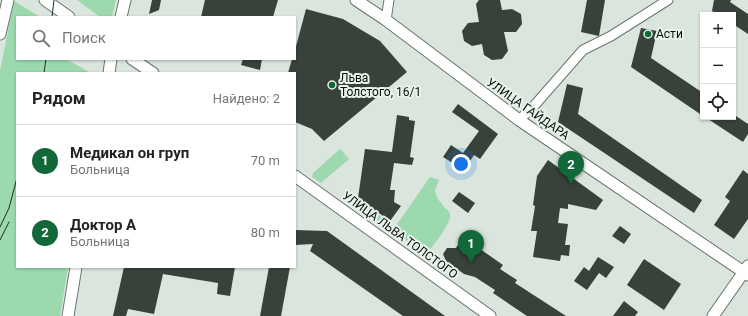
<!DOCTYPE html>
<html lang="ru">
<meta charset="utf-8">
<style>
body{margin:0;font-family:Roboto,sans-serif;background:#f2f2f2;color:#222}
.controls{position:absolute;right:12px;top:12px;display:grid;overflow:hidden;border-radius:0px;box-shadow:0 1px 3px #0004}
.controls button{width:36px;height:36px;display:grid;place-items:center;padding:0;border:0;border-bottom:1px solid #e0e0e0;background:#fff;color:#222;font:20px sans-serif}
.you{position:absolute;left:461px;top:164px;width:14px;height:14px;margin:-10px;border:3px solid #fff;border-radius:50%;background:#1a73e8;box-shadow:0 0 0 6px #1a73e833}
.badge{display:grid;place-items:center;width:26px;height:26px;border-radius:50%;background:#126839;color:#fff;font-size:13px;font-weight:700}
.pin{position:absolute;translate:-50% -33px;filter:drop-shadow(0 1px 2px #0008)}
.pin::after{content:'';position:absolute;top:21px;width:14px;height:12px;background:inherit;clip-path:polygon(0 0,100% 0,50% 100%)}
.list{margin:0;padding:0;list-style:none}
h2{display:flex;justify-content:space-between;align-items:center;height:52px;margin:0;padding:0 16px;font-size:17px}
h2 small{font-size:13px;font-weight:400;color:#767676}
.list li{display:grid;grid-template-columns:26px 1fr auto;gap:12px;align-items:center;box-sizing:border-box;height:72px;padding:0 16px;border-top:1px solid #e0e0e0}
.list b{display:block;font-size:15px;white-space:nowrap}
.list p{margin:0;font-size:13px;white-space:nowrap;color:#767676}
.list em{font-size:13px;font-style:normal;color:#767676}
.icon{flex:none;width:22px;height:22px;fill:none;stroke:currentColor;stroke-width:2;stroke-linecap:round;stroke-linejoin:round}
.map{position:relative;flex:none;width:748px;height:316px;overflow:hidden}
.search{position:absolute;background:#fff;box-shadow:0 1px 3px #0004;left:16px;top:16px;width:280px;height:44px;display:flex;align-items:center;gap:10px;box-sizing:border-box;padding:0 14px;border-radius:0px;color:#767676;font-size:15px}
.panel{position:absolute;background:#fff;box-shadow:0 1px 3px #0004;left:16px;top:72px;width:280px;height:196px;border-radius:0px}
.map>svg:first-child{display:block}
</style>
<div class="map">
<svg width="748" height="316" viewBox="0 0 748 316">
<rect width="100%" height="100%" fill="#dae5dd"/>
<!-- green -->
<g fill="#9cd9ae">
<polygon points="77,0 116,0 112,17 100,17"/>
<polygon points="14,1 40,17 17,17 17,59 66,59 91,73 17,73 17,267 68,267 60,316 0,316 0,71"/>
<polygon points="340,149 349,159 321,183 312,177 313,173"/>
<path d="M430,177l9,3 -4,10c1,6 3,10 7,14 2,4 7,6 8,10 2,9 -18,33 -24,41l-33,-25z"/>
<polygon points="350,196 386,220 382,226 348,202"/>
</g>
<!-- building -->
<g fill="#38413a">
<polygon points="152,0 161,0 159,10 149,14"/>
<polygon points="205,0 278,0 273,17 201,17"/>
<polygon points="479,0 500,0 502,10 512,9 521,14 522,24 516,32 504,32 508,51 502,59 492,60 484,55 482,44 472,46 464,41 462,31 468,23 479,22 476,4"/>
<polygon points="587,0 605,0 599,36 581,32"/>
<polygon points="714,0 731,0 730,2 748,14 748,34 733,24 733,15 719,15 712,11"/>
<polygon points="306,9 343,19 380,41 407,72 324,141 312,129 295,122 295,73 288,73 292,59 295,59 295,50"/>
<polygon points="641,28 657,31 651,58 703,93 703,116 631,67"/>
<polygon points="243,59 262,59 260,70 241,65"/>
<polygon points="567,84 583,88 578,114 702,200 694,213 558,122"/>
<polygon points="458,104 498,134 480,159 474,155 464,170 443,157 451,145 463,153 479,131 452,112"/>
<polygon points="733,114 748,124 748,134 743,142 705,117 733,117"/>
<polygon points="397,115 409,117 409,120 415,121 410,157 414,158 412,165 394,163 390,190 395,190 394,202 401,206 390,221 358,198 365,149 392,152"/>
<polygon points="548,160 603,200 596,210 568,204 568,209 560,208 558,223 568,224 565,245 570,245 569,256 561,255 560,261 533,257 537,231 531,231 535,206 533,205 537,176"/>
<polygon points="743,170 748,174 748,219 734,239 714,225 730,201 725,197"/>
<polygon points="459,192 475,203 468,213 452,201"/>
<polygon points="620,226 631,234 624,244 612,236"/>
<polygon points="295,230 327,231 445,316 403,316 310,251 313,244 295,245"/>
<polygon points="463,237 503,265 500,269 517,280 515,283 566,316 527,316 493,293 495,290 475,277 464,274 446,261 443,254 447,248 456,248"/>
<polygon points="598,257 614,267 606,278 599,273 587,290 574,281 584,267 589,271"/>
<polygon points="644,259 681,284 664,310 627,285"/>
<polygon points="124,267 235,267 230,296 217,294 218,283 163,274 154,314 128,309 126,316 113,316"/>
<polygon points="269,267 290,267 281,316 260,316"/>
<polygon points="624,301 638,312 635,316 613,316"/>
</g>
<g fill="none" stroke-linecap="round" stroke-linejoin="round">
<!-- minor casing -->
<g stroke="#6b756d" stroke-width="11">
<g id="minor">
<polyline points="386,20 389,0"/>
<polyline points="519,120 533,107 583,50 611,36 668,0"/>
</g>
</g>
<!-- tertiary casing -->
<g stroke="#6b756d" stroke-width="13">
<g id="tertiary">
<polyline points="45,0 69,17"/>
<polyline points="356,0 386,20 519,120 748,275"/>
<polyline points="121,17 125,0"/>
<polyline points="0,34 8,0"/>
<polyline points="132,59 153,73"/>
<polyline points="109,73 111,59"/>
<polyline points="295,176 490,316"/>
<polyline points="68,316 76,267"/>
<polyline points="713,316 748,266"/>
</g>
</g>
<!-- minor -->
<use href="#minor" stroke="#fff" stroke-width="9"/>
<!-- tertiary -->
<use href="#tertiary" stroke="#fff" stroke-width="11"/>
<!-- tram -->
<g stroke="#272b28" stroke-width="1">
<polyline points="52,17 54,0"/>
<polyline points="44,73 46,59"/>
<polyline points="0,227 9,208 17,178"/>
<polyline points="0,240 9,222"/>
</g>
</g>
<!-- markers -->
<g fill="#126839" stroke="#e7f2ea" stroke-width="1.5">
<circle cx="648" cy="34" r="4"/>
<circle cx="332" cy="85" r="4"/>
</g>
<g text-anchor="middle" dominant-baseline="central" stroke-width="4" stroke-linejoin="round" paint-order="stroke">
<!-- poi labels -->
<g font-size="12" fill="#0b0e0c" stroke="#e7f2ea" text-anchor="start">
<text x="656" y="34">Асти</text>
<text x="340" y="78">Льва<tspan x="340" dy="14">Толстого, 16/1</tspan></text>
</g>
<!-- street labels -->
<g font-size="12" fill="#0b0e0c" stroke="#e7f2ea">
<text transform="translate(528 109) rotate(35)">УЛИЦА ГАЙДАРА</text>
<text transform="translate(400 235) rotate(36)">УЛИЦА ЛЬВА ТОЛСТОГО</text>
</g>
</g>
</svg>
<div class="controls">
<button>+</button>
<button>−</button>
<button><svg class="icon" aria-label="locate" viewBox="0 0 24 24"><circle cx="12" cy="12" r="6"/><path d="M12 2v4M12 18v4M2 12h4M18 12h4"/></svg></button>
</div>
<div class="you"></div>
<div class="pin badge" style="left:471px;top:263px">1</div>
<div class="pin badge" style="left:571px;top:184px">2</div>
<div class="search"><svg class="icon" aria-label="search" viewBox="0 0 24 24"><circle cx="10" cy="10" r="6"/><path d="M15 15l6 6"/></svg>Поиск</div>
<section class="panel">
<h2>Рядом<small>Найдено: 2</small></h2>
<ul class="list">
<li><span class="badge">1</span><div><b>Медикал он груп</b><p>Больница</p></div><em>70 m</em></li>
<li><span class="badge">2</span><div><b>Доктор А</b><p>Больница</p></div><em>80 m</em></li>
</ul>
</section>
</div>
